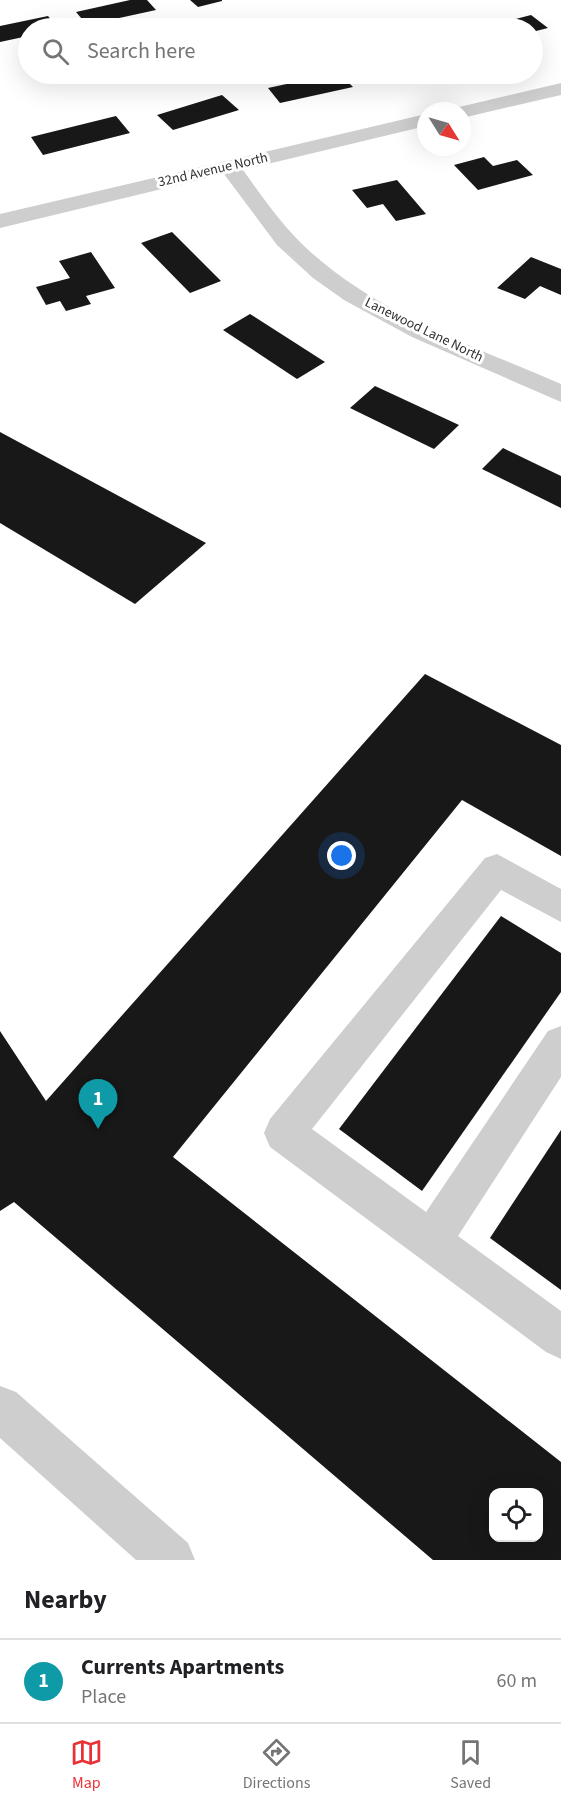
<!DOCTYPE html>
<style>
body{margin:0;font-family:"Source Sans 3",sans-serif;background:#f2f2f2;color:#202124}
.controls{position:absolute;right:18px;bottom:18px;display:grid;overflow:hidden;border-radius:12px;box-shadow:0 6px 24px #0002}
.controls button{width:54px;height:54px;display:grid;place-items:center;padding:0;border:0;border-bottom:2px solid #e0e0e0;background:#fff;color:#202124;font:30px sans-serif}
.compass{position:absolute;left:417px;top:102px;width:54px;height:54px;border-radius:50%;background:#fff;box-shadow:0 6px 24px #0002;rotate:127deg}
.you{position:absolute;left:342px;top:856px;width:21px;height:21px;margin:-15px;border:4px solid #fff;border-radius:50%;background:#1a73e8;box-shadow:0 0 0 9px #1a73e833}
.badge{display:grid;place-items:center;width:39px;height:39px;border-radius:50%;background:#e93237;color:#fff;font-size:20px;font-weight:700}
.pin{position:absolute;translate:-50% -50px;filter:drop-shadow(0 2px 3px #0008)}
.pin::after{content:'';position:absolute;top:32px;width:21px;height:18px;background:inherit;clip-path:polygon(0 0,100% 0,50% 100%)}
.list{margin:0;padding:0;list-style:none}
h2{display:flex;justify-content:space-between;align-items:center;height:78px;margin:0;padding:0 24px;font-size:26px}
h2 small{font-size:20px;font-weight:400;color:#757577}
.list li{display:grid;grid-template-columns:39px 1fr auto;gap:18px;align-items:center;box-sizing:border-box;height:84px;padding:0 24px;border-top:2px solid #e0e0e0}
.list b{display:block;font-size:22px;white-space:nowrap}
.list p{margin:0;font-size:20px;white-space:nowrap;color:#757577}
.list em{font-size:20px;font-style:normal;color:#757577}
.icon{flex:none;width:33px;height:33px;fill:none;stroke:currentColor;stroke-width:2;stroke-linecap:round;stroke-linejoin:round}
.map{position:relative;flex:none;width:561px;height:1560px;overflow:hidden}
.search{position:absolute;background:#fff;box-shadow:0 6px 24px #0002;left:18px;right:18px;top:18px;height:66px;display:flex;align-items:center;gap:15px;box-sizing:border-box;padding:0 21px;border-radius:33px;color:#757577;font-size:22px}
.sheet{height:162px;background:#fff}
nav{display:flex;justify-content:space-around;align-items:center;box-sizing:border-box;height:84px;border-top:2px solid #e0e0e0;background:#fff;font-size:16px;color:#757577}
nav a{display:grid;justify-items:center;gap:3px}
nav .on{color:#e93237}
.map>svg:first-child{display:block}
</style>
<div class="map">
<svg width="561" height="1560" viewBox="0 0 561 1560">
<rect width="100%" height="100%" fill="#fff"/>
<!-- building -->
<g fill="#181818" fill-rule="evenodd">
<polygon points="130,0 147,0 156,10 87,25 76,12"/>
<polygon points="190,0 222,0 222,1 198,7"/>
<polygon points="531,15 548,28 532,32 532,28 481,28"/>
<polygon points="48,16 58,28 28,28 28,36 0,42 0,26"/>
<polygon points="333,74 340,74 353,87 280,103 268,88"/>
<polygon points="379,74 410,74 387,81"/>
<polygon points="222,95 239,110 173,130 157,115"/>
<polygon points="116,116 130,133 43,155 31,137"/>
<polygon points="484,157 493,166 517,160 533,175 478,190 454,165"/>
<polygon points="397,180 426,214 396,221 383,204 367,208 352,190"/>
<polygon points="172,232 221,281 190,293 141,243"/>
<polygon points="91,252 115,288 86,296 91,304 66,311 60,301 46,305 36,287 70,278 59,261"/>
<polygon points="531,257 561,269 561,295 540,286 525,299 497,288"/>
<polygon points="250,314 325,362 297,379 223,330"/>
<polygon points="375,386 459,425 434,449 350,408"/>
<polygon points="0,432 206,543 135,604 0,523"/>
<polygon points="503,448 561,476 561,508 482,469"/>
<path d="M425,674l136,71v111l-99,-56 -289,357 388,305v98h-128l-419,-358 -14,9v-180l46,70zM494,1492h44v46h-44z"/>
<polygon points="501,916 561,953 561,992 422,1191 339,1129"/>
<polygon points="561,1130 561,1290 490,1238"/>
</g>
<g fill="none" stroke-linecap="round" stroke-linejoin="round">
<!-- minor -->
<g fill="#cecece" fill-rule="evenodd">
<polygon points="561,83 561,95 462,118 462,111 452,111 455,108"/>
<path d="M426,114v12l-183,44c18,25 35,50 57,72 71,70 171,103 261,142v18l-149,-65 -68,-37 -31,-22 -36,-33 -53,-71 -224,54v-14z"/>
<polygon points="497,854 561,889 561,922 501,890 312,1129 426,1212 548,1031 561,1026 561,1077 458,1236 561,1311 561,1359 546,1352 270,1147 264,1133 270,1119 485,858"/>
<polygon points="0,1386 16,1392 188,1543 195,1560 136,1560 0,1438"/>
</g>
</g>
<g text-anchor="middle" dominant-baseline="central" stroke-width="6" stroke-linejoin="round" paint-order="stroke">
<!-- far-street labels -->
<g font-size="14" fill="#313131" stroke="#fff">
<text transform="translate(213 170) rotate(-13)">32nd Avenue North</text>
<text transform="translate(424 330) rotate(26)">Lanewood Lane North</text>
</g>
</g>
</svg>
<div class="controls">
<button><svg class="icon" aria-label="locate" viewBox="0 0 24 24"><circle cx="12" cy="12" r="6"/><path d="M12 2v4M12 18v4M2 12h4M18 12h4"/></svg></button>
</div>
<svg class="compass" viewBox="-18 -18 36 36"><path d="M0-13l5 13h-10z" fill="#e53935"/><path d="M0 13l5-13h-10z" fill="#757577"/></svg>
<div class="you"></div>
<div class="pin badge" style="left:98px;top:1129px;background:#0f9aa8">1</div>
<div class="search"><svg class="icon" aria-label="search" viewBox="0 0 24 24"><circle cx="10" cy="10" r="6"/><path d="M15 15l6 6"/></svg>Search here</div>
</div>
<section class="sheet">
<h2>Nearby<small></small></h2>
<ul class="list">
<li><span class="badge" style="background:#0f9aa8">1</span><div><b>Currents Apartments</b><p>Place</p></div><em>60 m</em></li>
</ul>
</section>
<nav>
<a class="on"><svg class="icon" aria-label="map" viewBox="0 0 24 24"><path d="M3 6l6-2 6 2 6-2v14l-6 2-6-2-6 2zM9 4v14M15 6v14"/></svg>Map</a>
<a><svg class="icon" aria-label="directions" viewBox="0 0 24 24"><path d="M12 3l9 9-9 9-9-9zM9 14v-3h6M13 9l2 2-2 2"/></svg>Directions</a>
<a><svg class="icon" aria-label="saved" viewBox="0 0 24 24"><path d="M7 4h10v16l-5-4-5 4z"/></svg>Saved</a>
</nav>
